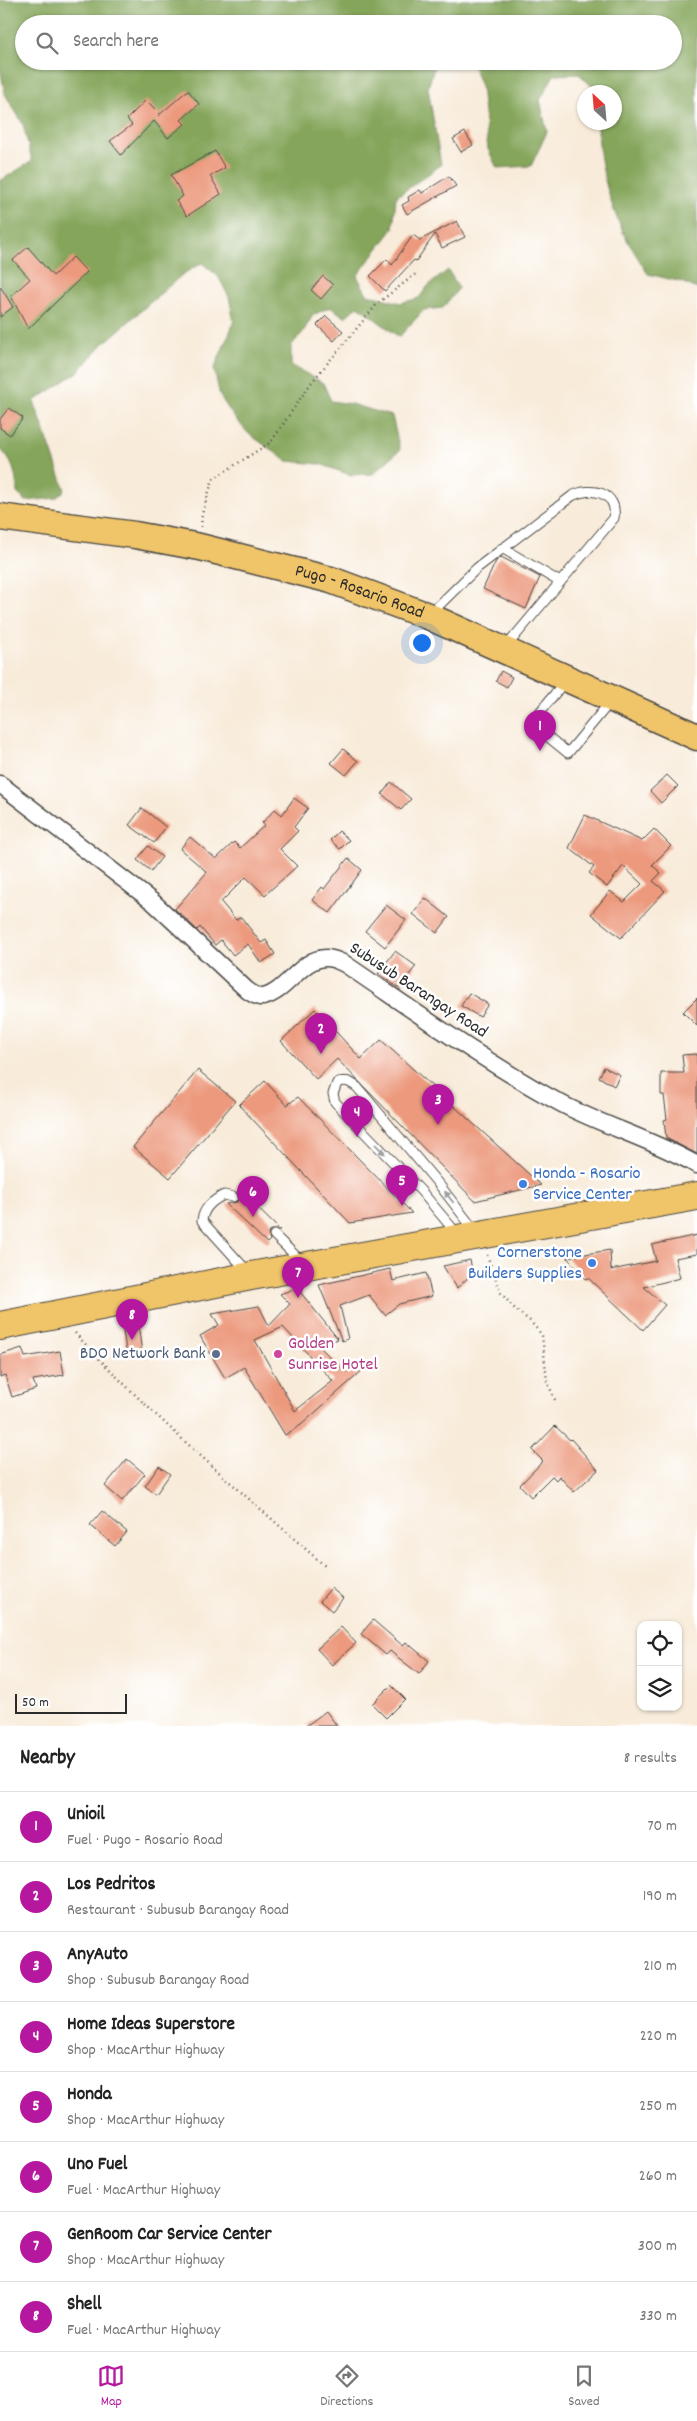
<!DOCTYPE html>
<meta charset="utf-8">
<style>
body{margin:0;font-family:Dekko,sans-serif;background:#f2f2f2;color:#222}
.controls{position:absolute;right:15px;bottom:15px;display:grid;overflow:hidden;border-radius:10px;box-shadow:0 1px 4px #0004}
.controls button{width:45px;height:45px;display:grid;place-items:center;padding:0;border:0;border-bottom:1px solid #e0e0e0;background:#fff;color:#222;font:25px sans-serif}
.compass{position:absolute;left:577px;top:85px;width:45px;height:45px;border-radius:50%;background:#fff;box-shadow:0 1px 4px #0004;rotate:334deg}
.scale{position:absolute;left:15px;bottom:12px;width:112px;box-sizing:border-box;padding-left:5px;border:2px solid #2b2b2b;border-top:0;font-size:14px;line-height:18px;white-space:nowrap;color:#2b2b2b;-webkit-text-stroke:4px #fff;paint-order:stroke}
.you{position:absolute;left:421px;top:642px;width:18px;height:18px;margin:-12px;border:4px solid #fff;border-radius:50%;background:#1a73e8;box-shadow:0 0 0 8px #1a73e833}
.badge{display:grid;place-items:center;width:32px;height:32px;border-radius:50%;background:#b5179e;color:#fff;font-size:16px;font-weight:700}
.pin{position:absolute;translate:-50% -41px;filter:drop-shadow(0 1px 2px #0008)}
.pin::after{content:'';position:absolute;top:26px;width:18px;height:15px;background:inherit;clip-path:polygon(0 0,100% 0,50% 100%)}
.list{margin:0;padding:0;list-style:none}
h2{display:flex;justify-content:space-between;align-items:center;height:65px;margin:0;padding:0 20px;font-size:21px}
h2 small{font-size:16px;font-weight:400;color:#767676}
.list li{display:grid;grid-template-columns:32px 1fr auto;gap:15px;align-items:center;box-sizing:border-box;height:70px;padding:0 20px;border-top:1px solid #e0e0e0}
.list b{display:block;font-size:19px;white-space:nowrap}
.list p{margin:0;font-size:16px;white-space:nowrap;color:#767676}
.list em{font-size:16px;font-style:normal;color:#767676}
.icon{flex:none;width:28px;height:28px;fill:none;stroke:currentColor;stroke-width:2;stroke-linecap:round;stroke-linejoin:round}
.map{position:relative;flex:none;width:697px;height:1726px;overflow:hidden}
.search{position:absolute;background:#fff;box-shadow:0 1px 4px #0004;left:15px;right:15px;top:15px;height:55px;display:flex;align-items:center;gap:12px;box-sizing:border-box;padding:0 18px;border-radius:28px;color:#767676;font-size:19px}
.sheet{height:625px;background:#fff}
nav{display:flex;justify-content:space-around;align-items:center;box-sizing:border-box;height:70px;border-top:1px solid #e0e0e0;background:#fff;font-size:14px;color:#767676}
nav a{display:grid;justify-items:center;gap:2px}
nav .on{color:#b5179e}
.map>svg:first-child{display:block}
</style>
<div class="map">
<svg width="697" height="1726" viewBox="0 0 697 1726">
<rect width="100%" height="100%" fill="#fff"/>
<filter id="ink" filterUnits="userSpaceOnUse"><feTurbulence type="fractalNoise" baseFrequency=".02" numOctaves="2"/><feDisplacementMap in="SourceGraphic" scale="10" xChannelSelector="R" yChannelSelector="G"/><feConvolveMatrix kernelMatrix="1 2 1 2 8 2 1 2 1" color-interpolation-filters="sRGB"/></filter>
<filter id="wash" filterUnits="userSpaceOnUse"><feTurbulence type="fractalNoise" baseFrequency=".0096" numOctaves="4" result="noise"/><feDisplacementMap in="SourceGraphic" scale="20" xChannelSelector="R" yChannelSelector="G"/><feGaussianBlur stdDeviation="1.12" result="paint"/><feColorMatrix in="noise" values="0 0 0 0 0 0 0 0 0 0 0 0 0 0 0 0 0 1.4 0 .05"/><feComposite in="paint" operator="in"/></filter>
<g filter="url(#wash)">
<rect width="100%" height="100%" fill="#f8ebd9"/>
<!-- forest -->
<path fill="#84a55a" stroke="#586842" d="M0,0h697v289l-15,-7 -34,-8c-8,-13 -17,-26 -24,-40 -16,-33 -26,-75 -26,-111l16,-1v-30h-16l-19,-18 -25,1 -14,25 7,32 -16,34 -34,2 -9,-19 -7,-63 -10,-25h202v-37h-649v37h412l-8,27 13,77 -45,32 -3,32 -36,47 10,18 33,9 19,-5 9,-12 20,-16 11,18 -16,20 -19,2 -25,27 -41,-31 -13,11 -15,-10 -17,8 -10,17 -12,14v19l32,18 8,18 20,3 41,12 8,34 -27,24 -23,1 -30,-11 -33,-3 -38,-27 -16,-18 -13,-20 -6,-27 20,-47 -5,-25 -11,-21 -16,-13 -19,11 -80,70 -26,29 -43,28 31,89 -9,8 -30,3 -9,-8c-1,-18 -3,-31 -17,-44v-268l32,-20 -9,-37 -18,-30 -5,-26z"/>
<g id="blocks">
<!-- building -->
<g fill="#ec997d" fill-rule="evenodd">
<polygon points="188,90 199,104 181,120 185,124 168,138 154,121 121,155 110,141 132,125 127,119 146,100 160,114 158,116"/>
<polygon points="465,132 473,145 461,152 453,139"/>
<polygon points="215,151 225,168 210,176 221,194 187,216 176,201 183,196 171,175"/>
<polygon points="449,176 456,186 407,214 402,205 409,201 408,197 420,190 422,193"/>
<polygon points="457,221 465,237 442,248 435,234 416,261 414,260 385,291 370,276 387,259 392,265 413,235 420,240"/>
<polygon points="28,247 53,276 73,257 87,272 28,329 11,296 30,279 13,260"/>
<polygon points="323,276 333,285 321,299 311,290"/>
<polygon points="0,286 13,307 0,317"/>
<polygon points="326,316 343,331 334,341 317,325"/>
<polygon points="9,408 23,418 10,435 0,428 0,419"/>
<polygon points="501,557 540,577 526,609 483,589 496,561"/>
<polygon points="501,671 512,677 507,687 496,681"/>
<polygon points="343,749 358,761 346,775 331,763"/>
<polygon points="667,775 678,786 661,803 650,791"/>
<polygon points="391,782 411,799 401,810 382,794"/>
<polygon points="294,798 308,808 294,827 298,831 280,849 297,866 265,895 246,877 221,902 236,920 241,917 261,943 266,940 275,954 261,963 248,944 233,955 221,940 215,945 200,927 197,930 175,909 207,872 180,849 190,837 216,859 234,842 240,848 265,825 262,823 275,809 282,815"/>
<polygon points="142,808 166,827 154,843 129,825"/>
<polygon points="585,815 642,841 654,829 671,846 652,865 661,873 653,881 665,891 621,938 591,914 610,891 624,902 642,884 623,866 607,887 589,873 594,867 569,848"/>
<polygon points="339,831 349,840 340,849 330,840"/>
<polygon points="148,846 162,857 151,871 137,860"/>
<polygon points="348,858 362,870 330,913 312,900 322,887 324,889"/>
<polygon points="425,898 449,917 437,933 413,914"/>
<polygon points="386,905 406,920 385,947 365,931"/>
<polygon points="395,951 416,966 399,988 378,974"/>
<polygon points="469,993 488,1004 480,1017 461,1006"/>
<polygon points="697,998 697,1026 683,1012"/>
<polygon points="315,1009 361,1059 381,1040 541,1185 475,1201 337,1059 316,1079 281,1041"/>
<polygon points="697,1054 697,1154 666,1138 664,1120 667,1119 664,1095 661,1095 661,1073 684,1073 682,1055"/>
<polygon points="604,1067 620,1075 614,1086 599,1077"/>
<polygon points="198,1070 235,1101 170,1178 133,1147"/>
<polygon points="265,1081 287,1105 298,1097 412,1213 350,1223 239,1105"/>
<polygon points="239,1190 280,1230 270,1230 268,1234 270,1240 267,1243 226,1204 237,1202 239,1198 237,1192"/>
<polygon points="697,1235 697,1254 675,1258 680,1278 644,1287 665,1305 643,1330 588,1278 585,1279 567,1257 610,1250 611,1270 656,1261 652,1245"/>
<polygon points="470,1260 473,1273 457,1288 443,1266"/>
<polygon points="390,1269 393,1281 426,1273 432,1296 399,1304 385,1315 369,1295 340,1306 348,1339 342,1341 319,1285"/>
<path d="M297,1288l41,51 -19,7 26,26 12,-9 6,7 -62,55 -16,10 -41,-68 -19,11 -25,-42 19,-11 -7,-11 47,-8 10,20 21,-22 -10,-10zM283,1327l50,54 -38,30 -40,-71z"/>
<polygon points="138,1323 142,1354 127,1356 122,1325"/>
<polygon points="22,1348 25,1357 60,1351 64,1375 33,1380 36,1389 12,1397 5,1375 0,1377 0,1355"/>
<polygon points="555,1426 570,1440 571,1439 598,1470 574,1492 559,1476 556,1480 552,1476 531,1497 520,1485 543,1461 532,1450"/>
<polygon points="127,1459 145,1474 122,1501 105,1486"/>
<polygon points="159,1466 170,1474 156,1494 145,1486"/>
<polygon points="102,1511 127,1532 115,1546 90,1525"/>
<polygon points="331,1588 343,1598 332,1611 320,1601"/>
<polygon points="373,1620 403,1646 406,1642 429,1661 419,1674 390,1651 386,1655 361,1634"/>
<polygon points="341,1627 356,1643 332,1665 317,1649"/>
<polygon points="391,1685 405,1699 386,1718 372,1704"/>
<polygon points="326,1711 337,1726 306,1726"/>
</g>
</g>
</g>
<g filter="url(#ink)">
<use href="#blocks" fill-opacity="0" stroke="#4a4845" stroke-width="1"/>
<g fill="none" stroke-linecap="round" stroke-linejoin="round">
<!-- service casing -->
<g stroke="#4a4845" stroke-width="11">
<g id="service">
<polyline points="502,548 560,582"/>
<path d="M430,614l47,-46 95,-72c19,-10 46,-4 42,22l-109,130"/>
<polyline points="566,680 531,723 568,753 611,701"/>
<path d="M233,1197l-9,-2c-11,5 -21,14 -22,26l46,51"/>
<polyline points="274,1235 301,1261"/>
<path d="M458,1235l-37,-44 -86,-89 -2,-8 4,-11c9,-4 13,-1 20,4l84,100 34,44"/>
</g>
</g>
<!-- minor casing -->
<g stroke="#4a4845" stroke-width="19">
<path id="minor" d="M0,784l153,118 95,89c4,2 9,7 15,6 24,-5 38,-39 63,-39 7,0 13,3 19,6 71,48 141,99 217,140 44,23 92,36 135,61"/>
</g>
<!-- primary casing -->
<g stroke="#4a4845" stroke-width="29">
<g id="primary">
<path id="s1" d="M0,517l135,18 65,12 131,33 97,36 269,121"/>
</g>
</g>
<!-- trunk casing -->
<g stroke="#4a4845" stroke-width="30">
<polyline id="trunk" points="0,1326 251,1276 697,1196"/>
</g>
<!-- path -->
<g stroke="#4a4845" stroke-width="2.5" stroke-dasharray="1 4" stroke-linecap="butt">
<polyline points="201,527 202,514 213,479 271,442 311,383 378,303 417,273"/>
<polyline points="487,1255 501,1293 515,1309 530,1321 542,1335 547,1381 556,1402"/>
<path d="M75,1333c76,83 166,158 251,234"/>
</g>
<!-- service -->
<use href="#service" stroke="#fff" stroke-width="9"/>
<!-- minor -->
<use href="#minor" stroke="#fff" stroke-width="16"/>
<!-- primary -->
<use href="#primary" stroke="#f0c469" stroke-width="26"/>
<!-- trunk -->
<use href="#trunk" stroke="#f0c469" stroke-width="28"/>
</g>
<!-- one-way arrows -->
<defs><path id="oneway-solid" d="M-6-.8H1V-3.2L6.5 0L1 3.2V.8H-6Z" transform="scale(1.25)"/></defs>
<g fill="#a0a0a0">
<use href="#oneway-solid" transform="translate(380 1149) rotate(46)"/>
<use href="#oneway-solid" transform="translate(449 1197) rotate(-128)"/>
</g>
</g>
<!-- markers -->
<g fill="#3f7fe0" stroke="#fff" stroke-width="2">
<circle cx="523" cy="1184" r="5"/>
<circle cx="592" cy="1263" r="5"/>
</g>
<circle fill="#5c6f8a" stroke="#fff" stroke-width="2" cx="216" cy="1354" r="5"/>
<circle fill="#d1479c" stroke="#fff" stroke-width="2" cx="278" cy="1354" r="5"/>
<g text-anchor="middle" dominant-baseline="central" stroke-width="5" stroke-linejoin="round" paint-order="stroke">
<!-- street labels -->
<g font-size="18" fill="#2b2b2b" stroke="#fff">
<text stroke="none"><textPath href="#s1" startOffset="368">Pugo - Rosario Road</textPath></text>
<text transform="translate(418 991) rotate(33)">Subusub Barangay Road</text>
</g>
<!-- shop labels -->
<g font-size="18" fill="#366cbe" stroke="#fff" text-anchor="start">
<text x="533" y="1174">Honda - Rosario<tspan x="533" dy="21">Service Center</tspan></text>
<text x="582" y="1253" text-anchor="end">Cornerstone<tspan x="582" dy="21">Builders Supplies</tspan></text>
</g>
<!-- hotel labels -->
<g font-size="18" fill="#b23c85" stroke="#fff" text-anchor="start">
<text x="288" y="1344">Golden<tspan x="288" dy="21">Sunrise Hotel</tspan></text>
</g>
<!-- service labels -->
<g font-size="18" fill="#4e5e75" stroke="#fff" text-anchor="end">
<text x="206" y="1354">BDO Network Bank</text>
</g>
</g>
</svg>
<div class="controls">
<button><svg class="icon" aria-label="locate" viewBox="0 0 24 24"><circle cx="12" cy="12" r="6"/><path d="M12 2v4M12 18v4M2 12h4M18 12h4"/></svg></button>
<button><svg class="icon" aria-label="layers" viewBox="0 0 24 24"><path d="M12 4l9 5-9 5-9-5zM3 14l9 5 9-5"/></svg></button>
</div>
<svg class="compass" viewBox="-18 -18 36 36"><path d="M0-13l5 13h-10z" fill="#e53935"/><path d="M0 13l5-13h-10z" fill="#767676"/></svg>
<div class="scale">50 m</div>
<div class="you"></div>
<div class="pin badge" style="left:540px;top:751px">1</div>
<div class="pin badge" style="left:321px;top:1054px">2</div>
<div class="pin badge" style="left:438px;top:1125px">3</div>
<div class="pin badge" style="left:357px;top:1137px">4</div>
<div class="pin badge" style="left:402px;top:1206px">5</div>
<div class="pin badge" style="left:253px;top:1217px">6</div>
<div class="pin badge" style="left:298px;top:1298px">7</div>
<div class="pin badge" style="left:132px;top:1340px">8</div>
<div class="search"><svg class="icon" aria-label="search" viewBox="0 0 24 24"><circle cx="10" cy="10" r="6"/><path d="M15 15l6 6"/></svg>Search here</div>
</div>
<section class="sheet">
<h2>Nearby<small>8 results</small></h2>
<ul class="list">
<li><span class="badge">1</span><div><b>Unioil</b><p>Fuel · Pugo - Rosario Road</p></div><em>70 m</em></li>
<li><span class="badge">2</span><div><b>Los Pedritos</b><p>Restaurant · Subusub Barangay Road</p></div><em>190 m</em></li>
<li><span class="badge">3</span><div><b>AnyAuto</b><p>Shop · Subusub Barangay Road</p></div><em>210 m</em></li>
<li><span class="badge">4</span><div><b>Home Ideas Superstore</b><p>Shop · MacArthur Highway</p></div><em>220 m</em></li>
<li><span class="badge">5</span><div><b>Honda</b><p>Shop · MacArthur Highway</p></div><em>250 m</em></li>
<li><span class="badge">6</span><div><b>Uno Fuel</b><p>Fuel · MacArthur Highway</p></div><em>260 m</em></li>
<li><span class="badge">7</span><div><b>GenRoom Car Service Center</b><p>Shop · MacArthur Highway</p></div><em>300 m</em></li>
<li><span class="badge">8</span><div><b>Shell</b><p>Fuel · MacArthur Highway</p></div><em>330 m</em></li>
</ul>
</section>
<nav>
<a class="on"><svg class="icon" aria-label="map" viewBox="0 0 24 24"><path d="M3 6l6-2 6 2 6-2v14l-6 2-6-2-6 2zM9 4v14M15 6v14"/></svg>Map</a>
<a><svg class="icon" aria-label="directions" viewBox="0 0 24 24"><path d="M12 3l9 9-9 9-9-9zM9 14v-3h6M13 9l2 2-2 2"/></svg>Directions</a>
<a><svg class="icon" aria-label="saved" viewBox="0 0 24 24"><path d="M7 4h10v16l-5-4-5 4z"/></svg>Saved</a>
</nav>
